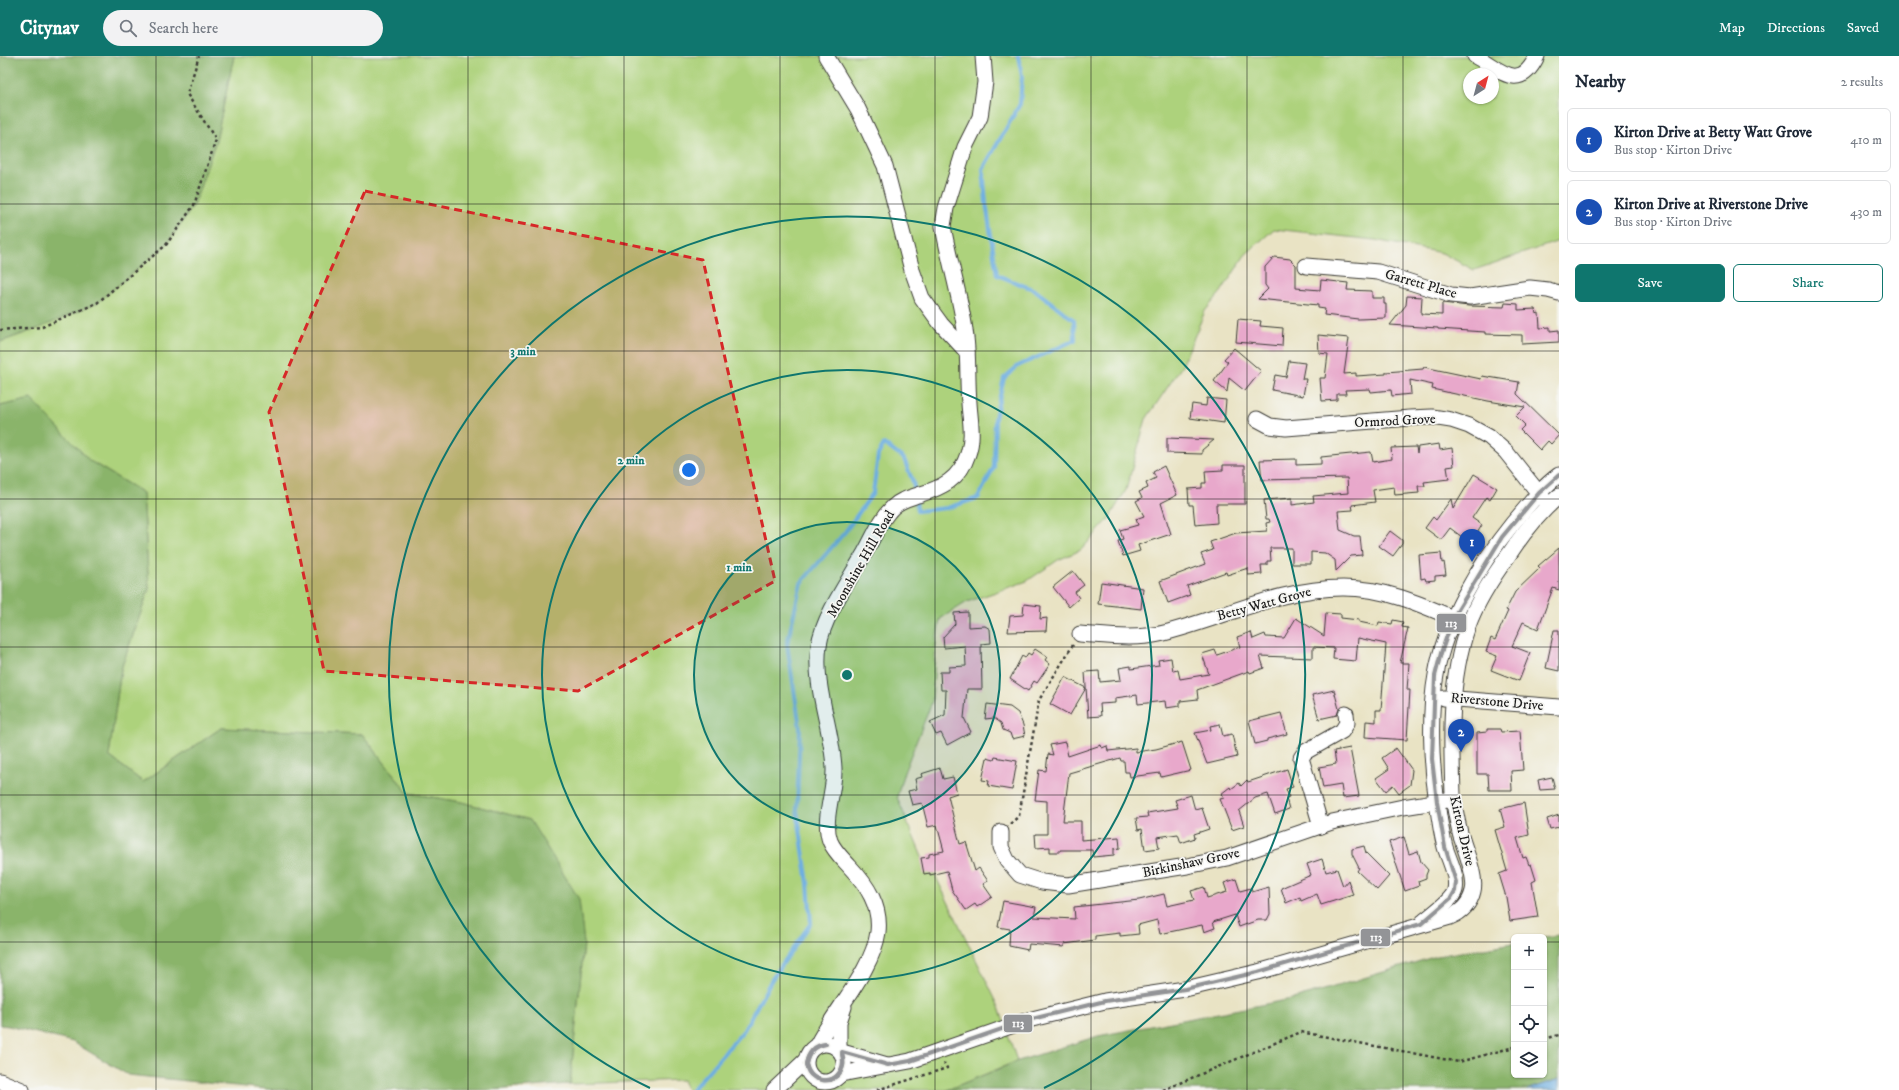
<!DOCTYPE html>
<meta charset="utf-8">
<style>
body{margin:0;font-family:"IM FELL DW Pica",serif;background:#f2f2f3;color:#1f2937}
.controls{position:absolute;right:12px;bottom:12px;display:grid;overflow:hidden;border-radius:6px;box-shadow:0 1px 3px #0004}
.controls button{width:36px;height:36px;display:grid;place-items:center;padding:0;border:0;border-bottom:1px solid #e0e1e3;background:#fff;color:#1f2937;font:20px sans-serif}
.compass{position:absolute;left:1463px;top:12px;width:36px;height:36px;border-radius:50%;background:#fff;box-shadow:0 1px 3px #0004;rotate:36deg}
.you{position:absolute;left:689px;top:414px;width:14px;height:14px;margin:-10px;border:3px solid #fff;border-radius:50%;background:#1a73e8;box-shadow:0 0 0 6px #1a73e833}
.badge{display:grid;place-items:center;width:26px;height:26px;border-radius:50%;background:#0f766e;color:#fff;font-size:13px;font-weight:700}
.pin{position:absolute;translate:-50% -33px;filter:drop-shadow(0 1px 2px #0008)}
.pin::after{content:'';position:absolute;top:21px;width:14px;height:12px;background:inherit;clip-path:polygon(0 0,100% 0,50% 100%)}
.list{margin:0;padding:0;list-style:none}
h2{display:flex;justify-content:space-between;align-items:center;height:52px;margin:0;padding:0 16px;font-size:17px}
h2 small{font-size:13px;font-weight:400;color:#747a83}
.list li{display:grid;grid-template-columns:26px 1fr auto;gap:12px;align-items:center;box-sizing:border-box;height:64px;margin:0 8px 8px;padding:0 8px;border:1px solid #e0e1e3;border-radius:6px}
.list b{display:block;font-size:15px;white-space:nowrap}
.list p{margin:0;font-size:13px;white-space:nowrap;color:#747a83}
.list em{font-size:13px;font-style:normal;color:#747a83}
.actions{display:flex;gap:8px;padding:12px 16px}
.actions a{flex:1;padding:9px 0;border:1px solid #0f766e;border-radius:6px;text-align:center;font-size:14px;color:#0f766e}
.actions .main{background:#0f766e;color:#fff}
.icon{flex:none;width:22px;height:22px;fill:none;stroke:currentColor;stroke-width:2;stroke-linecap:round;stroke-linejoin:round}
.map{position:relative;flex:none;width:1559px;height:1034px;overflow:hidden}
header{display:flex;align-items:center;gap:24px;box-sizing:border-box;height:56px;padding:0 20px;background:#0f766e;color:#fff}
header strong{font-size:19px}
nav{display:flex;gap:22px;margin-inline-start:auto;font-size:14px}
.search{width:280px;height:36px;background:#f2f2f3;display:flex;align-items:center;gap:10px;box-sizing:border-box;padding:0 14px;border-radius:22px;color:#747a83;font-size:15px}
main{display:flex}
aside{flex:1;background:#fff}
.map>svg:first-child{display:block}
</style>
<header>
<strong>Citynav</strong>
<div class="search"><svg class="icon" aria-label="search" viewBox="0 0 24 24"><circle cx="10" cy="10" r="6"/><path d="M15 15l6 6"/></svg>Search here</div>
<nav><a>Map</a><a>Directions</a><a>Saved</a></nav>
</header>
<main>
<div class="map">
<svg width="1559" height="1034" viewBox="0 0 1559 1034">
<rect width="100%" height="100%" fill="#f6f6f2"/>
<filter id="ink" filterUnits="userSpaceOnUse"><feTurbulence type="fractalNoise" baseFrequency=".025" numOctaves="2"/><feDisplacementMap in="SourceGraphic" scale="8" xChannelSelector="R" yChannelSelector="G"/><feConvolveMatrix kernelMatrix="1 2 1 2 8 2 1 2 1" color-interpolation-filters="sRGB"/></filter>
<filter id="wash" filterUnits="userSpaceOnUse"><feTurbulence type="fractalNoise" baseFrequency=".012" numOctaves="4" result="noise"/><feDisplacementMap in="SourceGraphic" scale="16" xChannelSelector="R" yChannelSelector="G"/><feGaussianBlur stdDeviation="0.9" result="paint"/><feColorMatrix in="noise" values="0 0 0 0 0 0 0 0 0 0 0 0 0 0 0 0 0 1.4 0 .05"/><feComposite in="paint" operator="in"/></filter>
<g filter="url(#wash)">
<rect width="100%" height="100%" fill="#e9e3c4"/>
<!-- green -->
<path fill="#add27b" stroke="#64774c" fill-rule="evenodd" d="M234,0h1325v185l-85,29 -32,-17 -67,-13 -101,-11 -29,26 -24,37 -16,19 -23,55 -36,53 -20,71 -18,30 -27,30 -23,10 -31,21 -60,21 -27,17 -4,23 -4,60 -29,73 -6,22 25,60 13,18 64,132 18,54 -70,29h-260l-4,-10 -113,4 14,-141 -54,-123 -69,-18 -53,-9 -46,-59 -141,-6 -78,54 -34,-26 12,-87 28,-80 -6,-96 -53,-32 -59,-61 -31,6v-64l42,-15 124,-82 28,-40 22,-65zM1469,18h24v24h-24z"/>
<!-- forest -->
<g fill="#8ab46b" stroke="#536844">
<polygon points="0,0 234,0 216,84 194,149 166,189 97,247 42,271 0,286"/>
<polygon points="31,343 90,405 143,437 149,533 121,613 109,700 143,726 221,672 362,678 408,737 461,746 530,764 579,843 584,887 570,1028 491,1034 276,1034 128,1019 73,986 9,970 0,969 0,350"/>
<polygon points="1559,879 1559,1023 1527,1034 947,1034 1018,1005 1098,980 1297,942 1437,900 1514,887 1514,1019 1544,1019 1544,881"/>
</g>
<!-- water -->
<polygon fill="#6daee1" stroke="#44657e" points="1559,1023 1559,1034 1527,1034"/>
<g fill="none" stroke-linecap="round" stroke-linejoin="round">
<!-- stream -->
<g stroke="#6daee1" stroke-width="4">
<polyline points="916,444 917,455 947,452 978,442 994,411 995,362 1004,322 1018,310 1075,284 1074,264 1035,234 997,219 986,147 983,113 1020,48 1022,20 1018,0"/>
<polyline points="692,1034 744,974 772,923 811,867 808,827 797,754 800,672 787,588 801,527 845,476 873,437 878,399 884,388 904,403 913,426 915,437"/>
</g>
</g>
<g id="blocks">
<!-- building -->
<g fill="#e8a8cb">
<polygon points="1274,201 1290,203 1296,209 1296,232 1320,234 1321,224 1348,227 1347,234 1372,235 1372,242 1384,242 1384,248 1386,248 1386,262 1358,263 1324,259 1325,253 1318,252 1318,249 1258,243 1268,233 1265,229 1265,211"/>
<polygon points="1407,240 1422,241 1421,258 1442,259 1442,247 1469,250 1504,251 1505,247 1518,248 1518,254 1535,253 1536,258 1539,257 1540,272 1550,271 1550,275 1559,274 1559,286 1522,288 1522,279 1485,278 1485,276 1438,273 1438,272 1390,269 1406,249"/>
<polygon points="1238,263 1261,265 1260,270 1283,272 1282,290 1236,286"/>
<polygon points="1318,279 1349,282 1344,318 1356,317 1356,320 1386,318 1386,316 1423,313 1424,311 1481,323 1482,320 1519,326 1517,338 1559,379 1551,388 1548,385 1540,394 1520,374 1525,369 1516,360 1525,351 1488,345 1432,333 1433,329 1410,324 1411,338 1392,340 1391,334 1371,336 1370,333 1345,334 1346,338 1337,338 1337,344 1322,345 1320,322 1325,322 1328,298 1319,297"/>
<polygon points="1234,292 1261,315 1245,335 1229,322 1227,336 1214,325 1228,306 1224,303"/>
<polygon points="1289,305 1305,307 1302,323 1306,323 1303,340 1272,334 1275,319 1286,321"/>
<polygon points="1207,342 1226,344 1224,367 1190,362 1192,348 1206,350"/>
<polygon points="1167,382 1214,384 1202,394 1202,398 1167,397"/>
<polygon points="1439,388 1440,394 1452,392 1454,410 1447,411 1449,423 1424,426 1425,430 1418,430 1419,437 1395,439 1394,431 1373,434 1375,446 1352,449 1353,454 1338,455 1340,474 1354,480 1360,480 1362,499 1351,500 1336,515 1335,504 1325,497 1311,496 1311,508 1292,508 1292,492 1270,492 1271,505 1267,505 1267,509 1261,509 1262,518 1248,519 1248,512 1227,519 1226,516 1187,530 1190,539 1168,547 1160,525 1205,508 1201,498 1213,494 1210,486 1236,477 1267,475 1266,467 1270,466 1269,463 1266,463 1264,444 1292,442 1292,449 1314,446 1313,440 1348,437 1347,422 1262,424 1260,404 1296,403 1296,409 1321,408 1321,401 1371,396 1373,406 1392,403 1391,392 1416,391 1417,397 1418,391"/>
<polygon points="1223,409 1245,409 1245,448 1216,448 1217,467 1195,469 1193,449 1189,449 1188,433 1202,432 1202,427 1206,427 1205,415 1223,414"/>
<polygon points="1164,410 1177,439 1161,447 1171,478 1138,489 1140,495 1123,500 1118,485 1123,483 1120,474 1138,469 1136,463 1144,460 1136,445 1142,442 1139,436 1148,432 1146,427 1156,422 1153,416"/>
<polygon points="1474,418 1497,432 1490,444 1486,441 1472,462 1482,469 1476,479 1471,476 1466,484 1450,472 1441,484 1425,472 1433,461 1436,464 1451,443 1453,453"/>
<polygon points="1390,475 1402,484 1402,488 1393,500 1379,490"/>
<polygon points="1559,492 1559,534 1553,532 1538,573 1523,566 1512,590 1530,597 1519,625 1491,614 1497,600 1486,596 1491,582 1495,584 1508,555 1506,554 1515,536 1540,512 1538,510"/>
<polygon points="1441,497 1442,507 1444,506 1446,519 1435,520 1435,524 1426,525 1425,522 1421,523 1419,499"/>
<polygon points="1073,515 1084,529 1075,536 1079,542 1069,551 1053,531"/>
<polygon points="1101,526 1143,532 1141,553 1098,548"/>
<polygon points="1024,548 1041,550 1040,563 1047,562 1046,575 1008,576 1010,560 1023,559"/>
<polygon points="968,556 968,571 985,570 990,573 991,587 981,588 982,633 967,633 964,662 971,676 947,689 941,677 936,679 930,666 945,659 946,634 941,634 940,616 949,616 949,611 966,610 965,590 944,592 943,581 955,568 954,557"/>
<polygon points="1326,557 1341,558 1341,562 1359,564 1359,566 1378,570 1379,566 1392,568 1393,564 1403,566 1402,571 1408,572 1400,607 1409,607 1407,634 1410,634 1407,684 1365,681 1366,665 1376,666 1376,654 1381,654 1386,588 1358,582 1356,605 1333,603 1334,592 1313,591 1313,602 1260,600 1264,612 1250,617 1249,615 1197,634 1198,643 1180,645 1180,650 1166,652 1165,645 1138,648 1137,639 1115,642 1115,647 1100,648 1101,660 1088,661 1085,616 1099,615 1100,626 1121,624 1119,612 1131,610 1131,613 1159,609 1158,604 1171,602 1173,615 1178,614 1180,623 1209,618 1202,598 1215,594 1217,599 1240,591 1237,581 1251,576 1253,583 1265,578 1266,581 1284,582 1296,562 1324,580"/>
<polygon points="1554,574 1559,574 1559,615 1546,612"/>
<polygon points="1035,593 1047,601 1045,604 1050,608 1037,627 1034,625 1028,635 1010,623 1022,600 1025,602 1028,597 1031,599"/>
<polygon points="1065,621 1086,632 1070,659 1050,648"/>
<polygon points="1334,634 1339,653 1337,659 1319,663 1312,639"/>
<polygon points="987,648 1010,651 1018,657 1023,669 1025,680 1012,683 1010,677 1003,674 1001,667 994,662 985,663"/>
<polygon points="1281,657 1287,678 1267,683 1267,685 1255,688 1249,665"/>
<polygon points="1220,668 1223,680 1232,678 1237,701 1207,708 1195,677 1211,674 1210,670"/>
<polygon points="1487,673 1500,673 1501,676 1520,675 1523,714 1511,715 1512,734 1489,734 1488,718 1477,718 1477,677 1487,676"/>
<polygon points="1065,686 1068,700 1101,689 1102,692 1107,690 1108,695 1136,692 1136,696 1156,693 1182,686 1191,714 1161,721 1160,717 1130,721 1129,716 1125,716 1124,705 1121,705 1120,702 1069,717 1063,765 1081,765 1081,784 1119,781 1120,792 1114,793 1114,799 1093,801 1092,794 1060,794 1060,796 1050,796 1050,791 1036,792 1035,778 1047,778 1047,745 1035,744 1039,714 1046,715 1048,698 1053,699 1050,689"/>
<polygon points="1350,692 1359,740 1343,742 1341,729 1323,732 1319,711 1336,708 1334,695"/>
<polygon points="1396,692 1412,714 1410,729 1399,737 1393,729 1386,735 1376,722 1389,713 1382,702"/>
<polygon points="995,701 1017,705 1012,734 988,730 989,725 982,724 987,702 994,704"/>
<polygon points="940,712 943,723 953,721 957,737 948,740 960,788 966,786 975,815 979,812 988,825 983,828 992,841 977,851 975,848 966,854 952,834 947,815 930,819 930,817 924,818 921,802 929,801 929,798 944,795 937,769 928,771 922,747 912,749 908,735 917,733 915,723 922,721 921,718"/>
<polygon points="1287,713 1293,731 1286,733 1289,741 1286,742 1289,753 1275,758 1268,738 1255,742 1239,755 1244,770 1232,774 1220,743 1224,742 1221,738 1230,731 1231,733 1239,727 1241,730 1247,724 1248,726"/>
<polygon points="1552,721 1555,733 1540,734 1538,724"/>
<polygon points="1191,739 1195,754 1202,752 1209,773 1194,778 1195,782 1181,787 1178,778 1157,781 1159,792 1145,794 1142,773 1138,774 1136,762 1148,761 1147,757 1178,752 1175,744"/>
<polygon points="1524,747 1529,779 1517,782 1523,802 1526,801 1529,809 1531,808 1536,824 1532,826 1538,861 1510,865 1506,841 1499,818 1507,815 1495,774 1505,771 1500,753"/>
<polygon points="1559,759 1559,771 1550,773 1547,763"/>
<polygon points="1404,781 1409,798 1418,795 1421,806 1428,814 1426,819 1426,822 1418,825 1419,830 1405,835 1389,786"/>
<polygon points="1364,790 1366,797 1389,820 1377,834 1357,815 1359,812 1352,798 1352,793"/>
<polygon points="1322,803 1326,816 1337,813 1343,830 1348,824 1353,839 1321,849 1317,838 1301,845 1300,841 1286,847 1281,832 1311,819 1307,808"/>
<polygon points="1236,823 1240,835 1251,832 1252,836 1269,831 1270,858 1267,864 1258,864 1239,871 1235,859 1213,866 1215,872 1204,876 1202,869 1160,878 1157,864 1138,869 1139,878 1120,880 1120,877 1095,880 1095,884 1064,888 1064,891 1029,888 1028,894 1009,890 1010,873 998,871 1003,845 1036,851 1034,861 1075,863 1074,851 1139,844 1164,838 1167,850 1194,844 1191,835 1204,831 1207,842 1227,836 1224,827"/>
</g>
</g>
</g>
<g filter="url(#ink)">
<use href="#blocks" fill-opacity="0" stroke="#3b3a35" stroke-width="1"/>
<g fill="none" stroke-linecap="round" stroke-linejoin="round">
<!-- minor casing -->
<g stroke="#3b3a35" stroke-width="17">
<g id="minor">
<polyline points="826,0 858,53 885,110 912,214 922,242 941,268 967,296"/>
<path d="M1475,0c25,13 44,38 62,0"/>
<polyline points="1306,210 1378,216 1451,239 1470,241 1530,232 1548,234 1559,237"/>
<polyline points="1257,363 1270,370 1286,372 1410,362 1432,361 1451,364 1469,370 1489,381 1506,396 1545,445"/>
<path d="M1080,578c28,2 56,6 84,-1 60,-15 116,-45 179,-45 43,0 80,17 119,34"/>
<polyline points="1444,642 1559,651"/>
<polyline points="1321,770 1301,702 1305,696 1342,675 1347,667 1346,658"/>
<polyline points="1001,776 1001,791 1007,804 1020,819 1042,826 1068,829 1187,810 1227,802 1332,766 1403,751 1447,744"/>
<path d="M1423,866c8,-7 30,-22 32,-32 3,-14 -6,-30 -10,-43 -4,-15 -6,-30 -8,-45 -6,-37 -8,-90 -1,-127 9,-54 43,-110 77,-152 15,-17 28,-35 46,-48"/>
<circle cx="825" cy="1007" r="19"/>
<path d="M817,989c17,-34 56,-75 61,-113 3,-26 -11,-47 -28,-65 -7,-8 -16,-16 -20,-26 -8,-23 5,-49 4,-73 -2,-41 -21,-81 -15,-123 4,-28 31,-66 45,-91 9,-15 16,-35 29,-47 7,-7 16,-9 25,-12 24,-7 42,-16 50,-41 6,-17 2,-34 1,-51 -2,-24 0,-49 -4,-73 -5,-35 -16,-69 -22,-104l3,-18 19,-61 15,-30 5,-35 -2,-26"/>
<polyline points="839,993 839,966 844,951"/>
<polyline points="842,996 887,1009"/>
<path d="M841,1018l69,-13 118,-41 77,-19 80,-12 73,-17 192,-55c12,-5 20,-13 23,-26 4,-15 -9,-43 -13,-58 -3,-13 -6,-27 -7,-39 -2,-56 -4,-114 15,-168 9,-26 26,-51 42,-73 14,-21 30,-41 49,-57"/>
<polyline points="0,1025 22,1034"/>
<polyline points="774,1034 806,1004"/>
</g>
</g>
<!-- path -->
<g stroke="#3b3a35" stroke-width="2.5" stroke-dasharray="3 3" stroke-linecap="butt">
<polyline points="0,274 42,271 97,247 166,189 194,149 216,84 187,38 199,0"/>
<polyline points="1010,768 1019,760 1039,644 1073,589"/>
<polyline points="1544,983 1559,979"/>
<polyline points="877,1034 947,1012 944,1007"/>
<polyline points="1163,1034 1301,976 1459,1006 1514,991"/>
</g>
<!-- minor -->
<use href="#minor" stroke="#fff" stroke-width="15"/>
<!-- bus-1 casing -->
<g stroke="#f6f6f2" stroke-width="7">
<g id="bus-1">
<polyline points="842,996 888,1009 910,1005 1028,964 1105,945 1185,933 1258,916 1421,868 1451,842 1455,835 1456,826 1445,791 1437,746 1432,703 1435,620 1441,597 1453,562 1502,481 1539,437 1559,419"/>
<path d="M806,1008c3,12 12,18 25,16 10,-6 14,-14 11,-26"/>
<path d="M806,1008c3,26 46,19 36,-10"/>
<path d="M806,1008c2,-11 9,-20 20,-20"/>
<path d="M806,1008c2,-12 10,-18 20,-20"/>
</g>
</g>
<!-- bus-1 -->
<use href="#bus-1" stroke="#939497" stroke-width="4"/>
</g>
</g>
<!-- marked area -->
<path fill="#d62828" fill-opacity="0.2" stroke="#d62828" stroke-width="3" stroke-dasharray="8 5" stroke-linejoin="round" d="M365,135l338,69 72,321 -197,110 -254,-20 -55,-259z"/>
<!-- grid -->
<path fill="none" stroke="#1c1c1c" stroke-width="1" stroke-opacity="0.55" d="M156,0v1034M312,0v1034M468,0v1034M624,0v1034M780,0v1034M935,0v1034M1091,0v1034M1247,0v1034M1403,0v1034M0,148h1559M0,295h1559M0,443h1559M0,591h1559M0,739h1559M0,886h1514M1544,886h15"/>
<!-- distance rings -->
<circle cx="847" cy="619" r="153" fill="#0f766e" fill-opacity=".12"/>
<g fill="none" stroke="#0f766e" stroke-width="2">
<circle cx="847" cy="619" r="153"/>
<circle cx="847" cy="619" r="305"/>
<path d="M650 1032A458 458 0 1 1 1044 1032"/>
</g>
<g text-anchor="middle" dominant-baseline="central" stroke-width="3.5" stroke-linejoin="round" paint-order="stroke">
<!-- street labels -->
<g font-size="14" fill="#1c1c1c" stroke="#f6f6f2">
<text transform="translate(1421 228) rotate(16)">Garrett Place</text>
<text transform="translate(1395 365) rotate(-3)">Ormrod Grove</text>
<text transform="translate(861 508) rotate(-60)">Moonshine Hill Road</text>
<text transform="translate(1264 548) rotate(-15)">Betty Watt Grove</text>
<text transform="translate(1497 646) rotate(5)">Riverstone Drive</text>
<text transform="translate(1462 775) rotate(77)">Kirton Drive</text>
<text transform="translate(1191 807) rotate(-12)">Birkinshaw Grove</text>
</g>
</g>
<circle cx="847" cy="619" r="6" fill="#0f766e" stroke="#f6f6f2" stroke-width="2"/>
<g font-size="12" text-anchor="middle" font-weight="bold" fill="#0f766e" stroke="#f6f6f2" stroke-width="3.5" stroke-linejoin="round" paint-order="stroke">
<text x="523" y="299">3 min</text>
<text x="631" y="408">2 min</text>
<text x="739" y="515">1 min</text>
</g>
<g stroke="#f6f6f2" stroke-width="1.5">
<rect x="1436" y="557" width="31" height="20" rx="4" fill="#939497"/>
<rect x="1360" y="872" width="31" height="19" rx="4" fill="#939497"/>
<rect x="1003" y="958" width="30" height="19" rx="4" fill="#939497"/>
</g>
<g font-size="11" text-anchor="middle" font-weight="bold" fill="#fff">
<text x="1451" y="571">113</text>
<text x="1376" y="885">113</text>
<text x="1018" y="971">113</text>
</g>
</svg>
<div class="controls">
<button>+</button>
<button>−</button>
<button><svg class="icon" aria-label="locate" viewBox="0 0 24 24"><circle cx="12" cy="12" r="6"/><path d="M12 2v4M12 18v4M2 12h4M18 12h4"/></svg></button>
<button><svg class="icon" aria-label="layers" viewBox="0 0 24 24"><path d="M12 4l9 5-9 5-9-5zM3 14l9 5 9-5"/></svg></button>
</div>
<svg class="compass" viewBox="-18 -18 36 36"><path d="M0-13l5 13h-10z" fill="#e53935"/><path d="M0 13l5-13h-10z" fill="#747a83"/></svg>
<div class="you"></div>
<div class="pin badge" style="left:1472px;top:506px;background:#1a4fb4">1</div>
<div class="pin badge" style="left:1461px;top:696px;background:#1a4fb4">2</div>
</div>
<aside>
<h2>Nearby<small>2 results</small></h2>
<ul class="list">
<li><span class="badge" style="background:#1a4fb4">1</span><div><b>Kirton Drive at Betty Watt Grove</b><p>Bus stop · Kirton Drive</p></div><em>410 m</em></li>
<li><span class="badge" style="background:#1a4fb4">2</span><div><b>Kirton Drive at Riverstone Drive</b><p>Bus stop · Kirton Drive</p></div><em>430 m</em></li>
</ul>
<div class="actions"><a class="main">Save</a><a>Share</a></div>
</aside>
</main>
